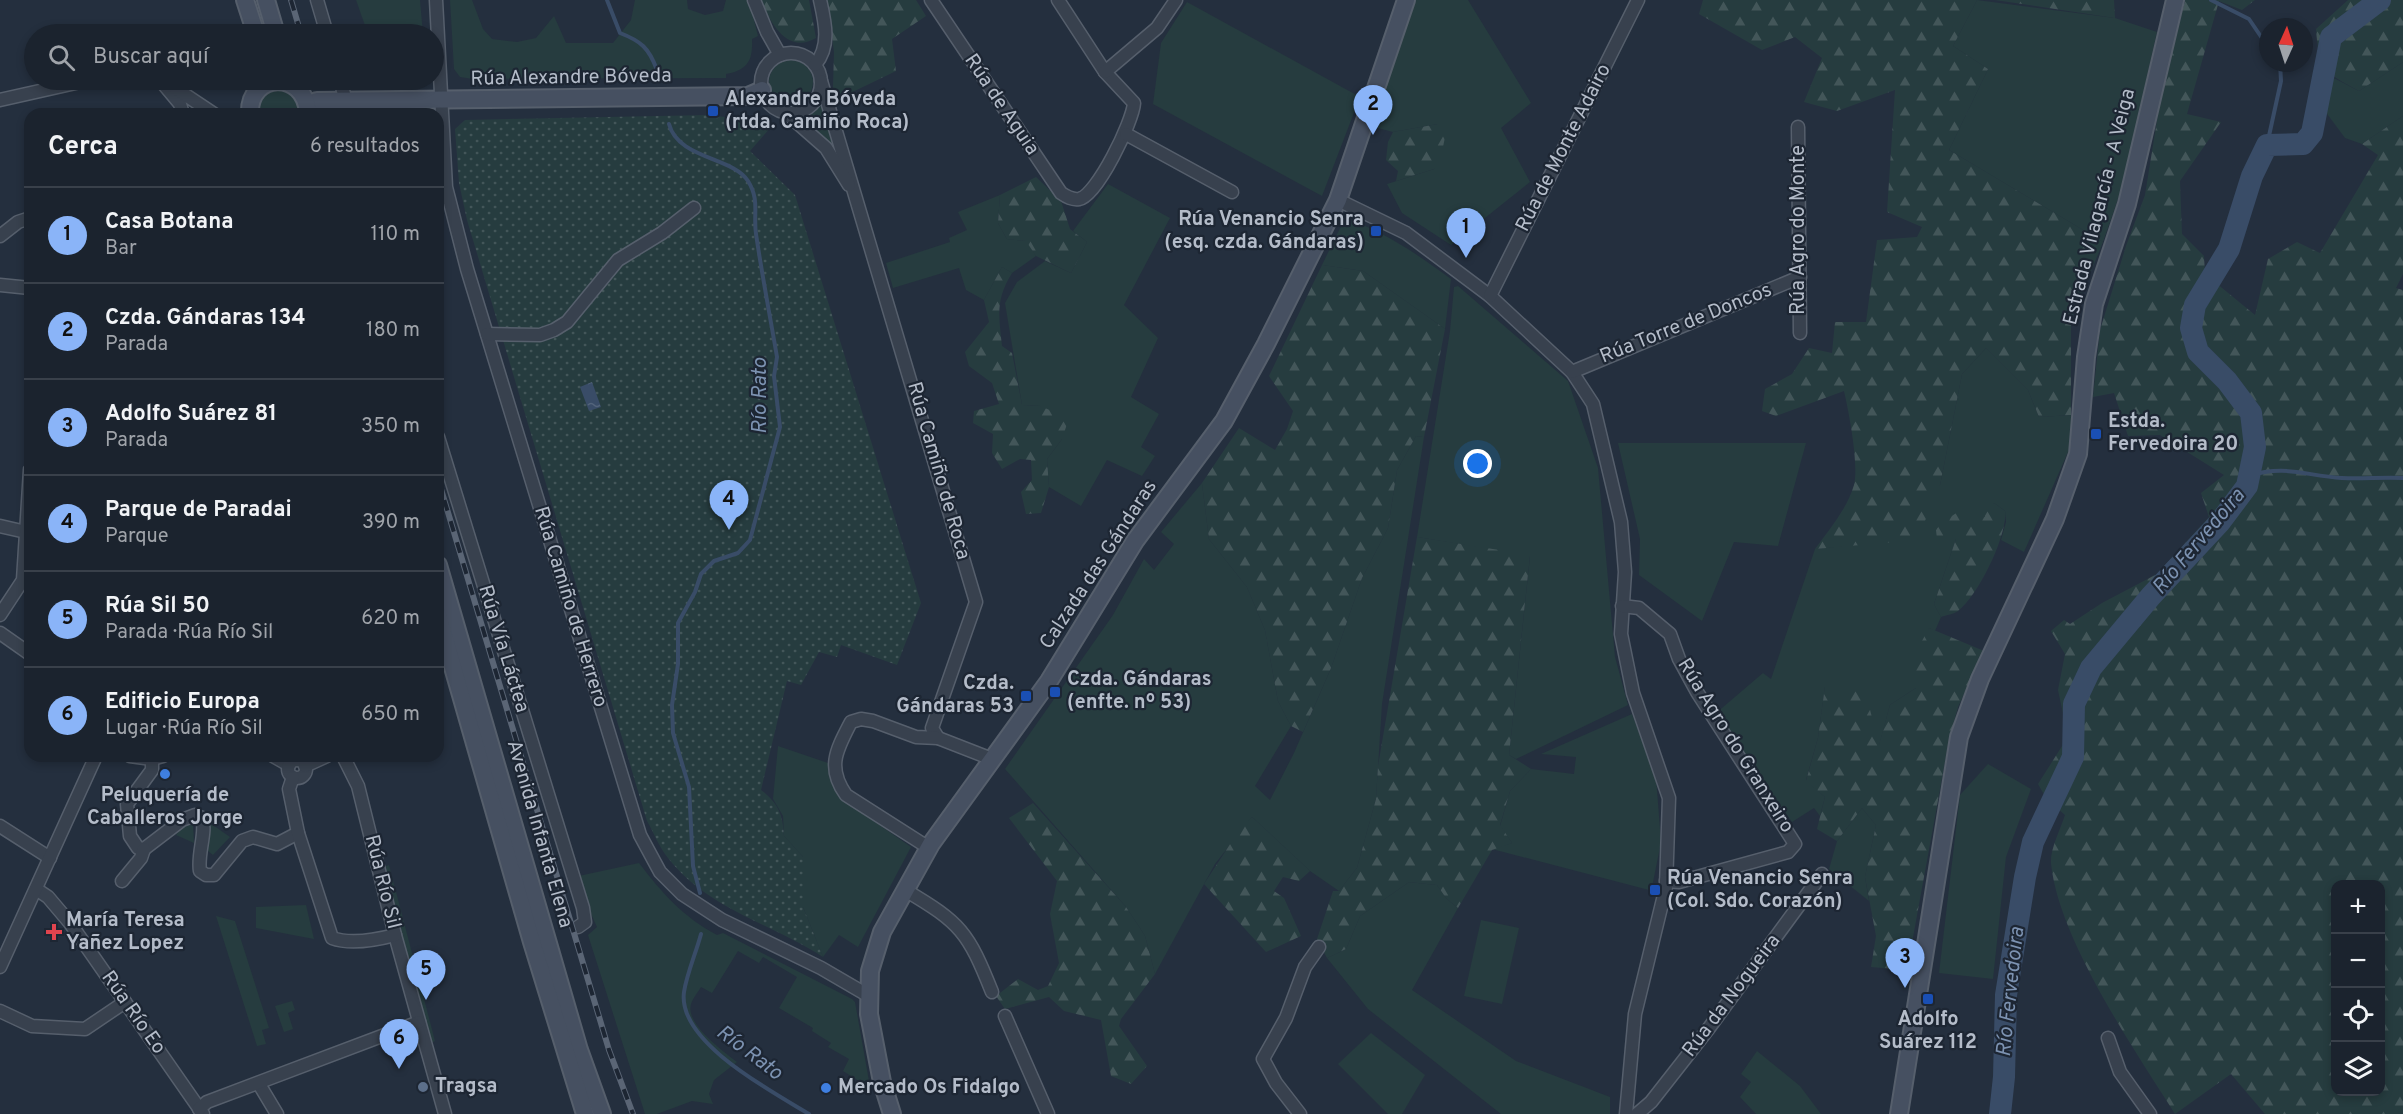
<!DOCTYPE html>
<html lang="es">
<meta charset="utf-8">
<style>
body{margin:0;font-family:Overpass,sans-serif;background:#242b36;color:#f1f3f6}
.controls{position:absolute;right:18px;bottom:18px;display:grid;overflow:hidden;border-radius:12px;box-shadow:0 3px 9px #0003}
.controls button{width:54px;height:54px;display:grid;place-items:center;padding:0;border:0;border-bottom:2px solid #39404a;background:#1b232e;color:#f1f3f6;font:30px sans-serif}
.compass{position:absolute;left:2259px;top:18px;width:54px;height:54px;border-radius:50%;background:#1b232e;box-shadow:0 3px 9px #0003;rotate:3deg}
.you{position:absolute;left:1478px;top:464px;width:21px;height:21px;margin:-15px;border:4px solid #fff;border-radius:50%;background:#1a73e8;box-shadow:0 0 0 9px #1a73e833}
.badge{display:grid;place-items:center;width:39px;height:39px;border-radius:50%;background:#8ab4f8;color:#111;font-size:20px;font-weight:700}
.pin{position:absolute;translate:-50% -50px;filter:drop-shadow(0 2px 3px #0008)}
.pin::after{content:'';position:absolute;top:32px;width:21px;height:18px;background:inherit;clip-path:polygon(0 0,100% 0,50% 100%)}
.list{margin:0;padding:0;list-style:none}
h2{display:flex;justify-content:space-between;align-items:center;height:78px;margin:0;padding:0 24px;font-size:26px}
h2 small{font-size:20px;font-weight:400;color:#a0a4aa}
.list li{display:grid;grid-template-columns:39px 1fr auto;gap:18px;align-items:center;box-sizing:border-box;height:96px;padding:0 24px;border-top:2px solid #39404a}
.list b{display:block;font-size:22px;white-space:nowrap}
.list p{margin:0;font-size:20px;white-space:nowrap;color:#a0a4aa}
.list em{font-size:20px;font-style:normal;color:#a0a4aa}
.icon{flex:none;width:33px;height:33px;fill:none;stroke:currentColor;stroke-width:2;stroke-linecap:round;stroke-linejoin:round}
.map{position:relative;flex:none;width:2403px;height:1114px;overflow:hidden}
.search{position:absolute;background:#1b232e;box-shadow:0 3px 9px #0003;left:24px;top:24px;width:420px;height:66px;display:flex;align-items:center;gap:15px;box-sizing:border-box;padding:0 21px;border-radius:33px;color:#a0a4aa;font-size:22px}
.panel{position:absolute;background:#1b232e;box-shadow:0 3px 9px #0003;left:24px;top:108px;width:420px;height:654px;border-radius:18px}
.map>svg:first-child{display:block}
</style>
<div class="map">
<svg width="2403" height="1114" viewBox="0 0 2403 1114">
<defs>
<pattern id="forest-firs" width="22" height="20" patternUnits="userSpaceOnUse" patternTransform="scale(1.5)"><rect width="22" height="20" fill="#263c3f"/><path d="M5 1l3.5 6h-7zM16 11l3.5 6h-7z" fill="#435659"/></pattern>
<pattern id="park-dots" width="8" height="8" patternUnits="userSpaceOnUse" patternTransform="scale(1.5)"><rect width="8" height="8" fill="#263c3f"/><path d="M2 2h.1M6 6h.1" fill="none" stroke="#435659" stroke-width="1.8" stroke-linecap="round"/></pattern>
<pattern id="water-ripples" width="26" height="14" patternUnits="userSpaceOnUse" patternTransform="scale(1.5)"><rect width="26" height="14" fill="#394c67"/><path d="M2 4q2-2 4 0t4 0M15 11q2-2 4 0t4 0" fill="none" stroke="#53647b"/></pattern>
</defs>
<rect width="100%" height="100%" fill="#242f3e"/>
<!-- green -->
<g fill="#263c3f">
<polygon points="356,0 420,0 423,34 368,34"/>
<path d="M450,0h22l11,29 9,10 25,3 19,-4 18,-22 12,27h47l18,-23 4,-20h52l1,9 17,6 18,-4 3,-11h23l9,36 -6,3c1,21 -4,31 -26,35v4l-253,1 -13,-2 -6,-8z"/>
<polygon points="1414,0 1468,0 1531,103 1501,128 1530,182 1451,245 1402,213 1387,184 1434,169 1438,124 1393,132 1370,126"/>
<polygon points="1977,0 2115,18 2157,32 2123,185 2103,242 1949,150 1988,69 1953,46"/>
<polygon points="1187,2 1360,97 1322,196 1153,104 1161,43"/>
<circle cx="791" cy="82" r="22"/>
<polygon points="2403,62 2403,116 2362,144 2345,138 2322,107 2328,75 2359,91"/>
<path d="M282,88l15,8 5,18h-44c-1,-16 9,-25 24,-26z"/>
<polygon points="825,103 842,158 802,121"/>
<polygon points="1108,184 1170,218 1124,305 1158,338 1131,397 1159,414 1141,447 1155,456 1142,476 1107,460 1081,506 1049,487 1047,459 1062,439 1040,406 1022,405 1005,303 1017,282 1045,261 1071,273 1087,242 1073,231"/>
<polygon points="1000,195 998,223 1007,239 1027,241 1036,256 1012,273 1002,267 984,300 966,290 959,268 893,288 886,263 950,242 949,238 967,230 958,212"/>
<path d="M1345,218c40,14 72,36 106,61l-6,50 -82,-58 -41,-6z"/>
<polygon points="1458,286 1568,381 1598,468 1615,657 1628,705 1516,759 1509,755 1530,556 1417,537 1450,331 1454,287"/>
<polygon points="1986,348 2028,390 2039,417 2071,415 2072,443 2024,552 2001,540 2006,522 2005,511 1994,503 1985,518 1956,539 1934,604 1941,617 1935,631 1929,628 1916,688 1890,705 1879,746 1825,687 1818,738 1806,780 1825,797 1820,816 1814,808 1792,822 1715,714 1763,673 1771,679 1815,549 1889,541 1940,485 1962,374"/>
<polygon points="1416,436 1424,437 1382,704 1376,799 1357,868 1339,891 1310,871 1252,817 1215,864 1155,974 1145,936 1126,907 1005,769 1113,615 1144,559 1154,570 1174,544 1161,532 1202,483 1209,539 1247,587 1265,630 1278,701 1291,726 1255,786 1270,800 1294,753 1331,668 1362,578 1388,528 1397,470"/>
<polygon points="1618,443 1806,443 1778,546 1734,542 1702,621 1639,575 1640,539"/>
<polygon points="1632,714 1656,777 1661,842 1652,887 1649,890 1492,849 1512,843 1500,826 1510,791 1531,769 1574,774 1576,757 1541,754"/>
<polygon points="778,746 831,764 845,801 911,847 858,947 839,935 823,957 803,907 803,857 784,836 783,816 773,799"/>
<polygon points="1988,764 2031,789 2006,857 1993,979 1939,973 1960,795"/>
<polygon points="1862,808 1876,825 1865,877 1869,901 1829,869 1837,841"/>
<polygon points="210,823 230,837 213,855 203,847"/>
<polygon points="193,824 194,843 176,835 184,825"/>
<path d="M639,863c23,30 44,54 78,72l6,-2 129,66 3,3 14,79h-10l-16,-10 6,-12 -21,-12 3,-4 -19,-12 1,-3 -34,-20 18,-31 -34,-20 -4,6 -21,-12 -26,42 -11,-6c-3,5 -8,11 -10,17 -6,20 32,47 46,58l-23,18 -5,14 4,10 -21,-3 -35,13h-12l-57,-179 9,-8 -23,-50z"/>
<polygon points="389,865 435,1041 431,1043 384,867"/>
<polygon points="1409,882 1437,885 1446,898 1458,908 1412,990 1516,1061 1610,1097 1610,1114 1501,1114 1368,1009 1327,958 1346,949 1360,916"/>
<polygon points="306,905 314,939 256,928 256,907"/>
<polygon points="216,916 235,921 269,1028 262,1030 266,1044 257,1046"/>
<polygon points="1481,920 1519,928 1502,1004 1464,996"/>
<polygon points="292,1001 295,1010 288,1013 293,1029 284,1032 275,1006"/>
<polygon points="1371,1033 1425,1075 1402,1114 1388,1114 1338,1064"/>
<polygon points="1757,1051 1800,1086 1821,1114 1756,1114 1740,1097 1751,1082 1741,1074"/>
</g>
<!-- forest -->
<g fill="url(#forest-firs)" fill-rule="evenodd">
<path d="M761,0h48l7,38c-29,17 -46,-16 -55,-38z"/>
<polygon points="827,0 916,0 926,16 892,39 896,71 836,100 833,87 834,52"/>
<path d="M1703,0h274l-24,46 35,23 -39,81 154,92 -32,78v95l-32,2 -11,-27 -42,-42 -24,26 -22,111 -23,55 -102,9c14,-19 32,-40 39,-64 5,-20 -5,-73 -10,-94l-68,25 -14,-5 3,-22 27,-15 17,-26 23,5 3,-31h31l11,-82 40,-3 5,-10 -35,-15 8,-122 -58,21 -33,-9 18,-44 -27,-21 -33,13 -63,-36z"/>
<polygon points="1995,0 2114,0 2115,18"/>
<path d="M2185,0h70l-13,10 -23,-9 -32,113 34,8 -41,59 2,53 22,22 1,18 50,41 13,-56 29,-17 23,11 58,-98 -16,-11 41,-28v158l-7,14 7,2v824h-138l-34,-40 -56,40c-41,-65 -117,-176 -124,-251 -1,-14 10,-35 14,-48l-19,-17 -8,-14 26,-41v-25l-6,-28 7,-36 -14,-23 13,-11 6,4 32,-21 55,-29 52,-57 -8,-24 23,-18 -64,-40 -32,1 -14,-43 -21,4 7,-67 26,-84 19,-51 14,-87zM2336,884h44v208h-44z"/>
<path d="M2348,0h55v62l-44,29c-35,-19 -40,-21 -43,-62z"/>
<polygon points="1438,124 1445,137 1441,157 1434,169 1396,181 1398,171 1386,160 1388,142 1393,132"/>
<polygon points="1036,177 1061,201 1070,229 1087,242 1071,273 1036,256 1026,241 1007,239 998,223 1000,195"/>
<polygon points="1322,265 1363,271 1445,329 1424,437 1416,436 1397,470 1388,528 1362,578 1331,668 1303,732 1291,726 1278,701 1265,630 1247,587 1209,539 1202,483 1239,428 1275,450 1287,429 1293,411 1269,376"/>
<path d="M1002,267l10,6c-17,27 -13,43 -10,73l10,7 10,52 18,1 29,12 -7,21 -15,20 2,28 -8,26 -15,1 -5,-22 11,-12 -1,-20 -11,-1 -18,10 -10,-16 1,-19 -20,-11 1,-12 25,-7 -7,-21 -23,-17 -4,-14 24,-30 -5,-22z"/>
<path d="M1994,503l11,8c3,24 -27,85 -47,100 -4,3 -12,4 -17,6l-7,-13 22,-65h-19l-1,-9 5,-7 23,-15 10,2 11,7v-8z"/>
<polygon points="1417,537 1530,555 1509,755 1531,769 1510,791 1500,825 1512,843 1492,850 1458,908 1446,898 1437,885 1409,882 1360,916 1346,949 1327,958 1317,939 1333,891 1339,891 1357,868 1376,799 1378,766"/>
<polygon points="1929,628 1984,651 1958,707 1949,740 1907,970 1871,967 1876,936 1865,877 1876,825 1862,808 1837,841 1817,829 1825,797 1806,781 1818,738 1825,686 1865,690 1879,745 1890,705 1916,688 1909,665"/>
<polygon points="1033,803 1126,907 1145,936 1155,974 1121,1019 1119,1026 1147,1066 1131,1084 1111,1076 1101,1020 1064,1011 1049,997 1005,1009 996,996 1018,979 1038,990 1048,986 1059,963 1050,914 1057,881 1009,818"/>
<polygon points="1252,817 1310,871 1299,881 1283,877 1274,891 1284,898 1301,936 1266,952 1204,884 1240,829"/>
</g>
<!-- park -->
<path fill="url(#park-dots)" d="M708,115l43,5 20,7 -21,24 45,44 126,408 -24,62 -56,-20 -4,12 -18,-5 -18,33 -14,-4 -26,109c17,13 22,24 23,46l19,21v50l20,50c-53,-34 -115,-48 -155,-99 -9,-11 -14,-25 -21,-37l-180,-601 -8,-37 -4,-54 10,-9z"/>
<!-- water -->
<polygon fill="url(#water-ripples)" points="592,382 601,407 589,411 580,387"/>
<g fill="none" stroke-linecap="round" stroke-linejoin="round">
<!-- stream -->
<g stroke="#394c67" stroke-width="4">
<path d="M607,0l13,33c21,8 29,15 37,37"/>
<polyline points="2211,0 2249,19 2268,47"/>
<path d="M669,124c9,35 64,33 79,57 12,19 5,33 8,53 6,41 14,82 21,123l-3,19 6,51 -30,113 -12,13 -24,8 -13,13 -6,18 -17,31v41l-6,41 1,28 16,54 4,79 7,27"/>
<polyline points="2267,145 2281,81 2280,63"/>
<path d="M2249,476c36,-12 57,0 93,2 20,1 41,-1 61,0"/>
<path d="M701,934c-5,19 -14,39 -17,58 -7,50 89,100 125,122"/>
</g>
<!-- river -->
<polyline stroke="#394c67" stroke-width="22" points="2000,1114 2004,1077 2006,995 2025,877 2033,842 2073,757 2074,704 2091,668 2151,596 2220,522 2247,486 2255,447 2251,413 2227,381 2198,352 2191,328 2195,305 2229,249 2252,176 2267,145 2303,144 2312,133 2331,37 2380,0"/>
<!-- street casing -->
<g stroke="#565f6c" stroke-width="15">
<g id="street">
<polyline points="317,0 327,34"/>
<polyline points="436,0 446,187 467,269 640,835 660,872 682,894 722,920 821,968 869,996"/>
<polyline points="754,0 767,32 780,55"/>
<path d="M931,0l130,193c6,4 11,7 18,6 18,-3 54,-78 55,-96l-29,-31 -47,-72"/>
<circle cx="791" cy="83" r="30"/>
<path d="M815,65c16,-19 10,-43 5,-65"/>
<polyline points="1105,72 1157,28 1176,0"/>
<polyline points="160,80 180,104 183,114"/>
<polyline points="163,80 214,114"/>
<polyline points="340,80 346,101"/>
<polyline points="821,81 976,602 932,728 938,738"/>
<polyline points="0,100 89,80"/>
<polyline points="391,100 392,114"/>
<polyline points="785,112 826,148 849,185"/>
<polyline points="1798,127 1800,333"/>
<polyline points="1126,134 1232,192"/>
<polyline points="1338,200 1406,233 1490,296 1572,372 1593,404 1621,522 1625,572 1621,634 1633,693 1669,798 1666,887 1635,1014 1626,1114"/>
<polyline points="0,236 18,222 30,218"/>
<polyline points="0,285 30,288"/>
<polyline points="1490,296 1638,0"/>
<polyline points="487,334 540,335 554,330 567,322 618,260 662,233 694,208"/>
<polyline points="1572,372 1800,277"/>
<polyline points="438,437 583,908 585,922 578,927"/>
<polyline points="0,526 26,532"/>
<polyline points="1622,606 1639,608 1670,634 1679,659 1697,692 1795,844 1788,852 1679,882 1666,881"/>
<polyline points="0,615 23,580 30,470"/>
<polyline points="0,633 30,654"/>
<polyline points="130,756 152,759 163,756"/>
<polyline points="273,756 289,765"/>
<polyline points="343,756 358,786 395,935 445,1114"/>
<path d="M152,759v11l-25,34 3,32 8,12 6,1 38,-29 13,-5 7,3c5,14 -5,36 -2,53l6,4h8l28,-34 11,-4 24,7 21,-11"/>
<circle cx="297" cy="769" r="9"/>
<polyline points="305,766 327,756"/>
<path d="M293,777l-4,12 9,44 34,105c19,7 44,2 63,-3"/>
<polyline points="0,826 50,858"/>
<path d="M929,848l-83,-53c-20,-28 -9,-46 5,-73l10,-3 12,2 43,16 22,1 54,21"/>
<polyline points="122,881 141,858 144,849"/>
<polyline points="36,889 48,897 70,923 203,1114"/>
<path d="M905,890c56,33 63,42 87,102"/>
<polyline points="0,967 96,756"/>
<polyline points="0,1011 32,1026 85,1029 125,1002"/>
<polyline points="1005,1016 1048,1114"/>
<polyline points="2108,1038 2120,1072 2150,1114"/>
<polyline points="259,1084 277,1114"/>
<polyline points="199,1109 207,1102 419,1022"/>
<polyline points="1300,1114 1276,1083 1263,1059 1286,1018 1305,967 1319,947"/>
<polyline points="1637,1114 1651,1102 1709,1028 1822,874"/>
</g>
</g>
<!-- secondary casing -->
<g stroke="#565f6c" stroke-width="20">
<g id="secondary">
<polyline points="245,0 256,34"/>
<polyline points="266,0 276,34"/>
<polyline points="308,104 317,101 748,96 762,90"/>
<path d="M250,114c-2,-42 55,-45 58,-1"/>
<polyline points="438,565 579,1050 602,1114"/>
<polyline points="438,615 532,942 585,1114"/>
<polyline points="892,1114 882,1082 869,1014 870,971 882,932 931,844 1049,681 1135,541 1224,421 1266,344 1338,200 1406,0"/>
<polyline points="1899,1114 1959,737 1980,679 2055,519 2078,454 2086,357 2094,304 2127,204 2175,0"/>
</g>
</g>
<!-- street -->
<use href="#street" stroke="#38414e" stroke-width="12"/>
<!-- secondary -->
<use href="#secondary" stroke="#465061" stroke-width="16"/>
<!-- rail casing -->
<g stroke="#5a6575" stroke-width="6">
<g id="rail">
<polyline points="291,0 301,34"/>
<polyline points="438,479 609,1050 633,1114"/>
</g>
</g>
<!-- rail -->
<use href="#rail" stroke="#1d2633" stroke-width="4" stroke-dasharray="11" stroke-linecap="butt"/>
</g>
<!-- markers -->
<g fill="#1a4fb4" stroke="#1d2633" stroke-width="2">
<rect x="707" y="105" width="12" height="12" rx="3"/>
<rect x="1370" y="225" width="12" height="12" rx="3"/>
<rect x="2090" y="428" width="12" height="12" rx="3"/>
<rect x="1049" y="686" width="12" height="12" rx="3"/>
<rect x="1020" y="690" width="12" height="12" rx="3"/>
<rect x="1649" y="884" width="12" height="12" rx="3"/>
<rect x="1922" y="993" width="12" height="12" rx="3"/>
</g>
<g fill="#3f7fe0" stroke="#1d2633" stroke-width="2">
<circle cx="165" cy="774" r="6"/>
<circle cx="826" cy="1088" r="6"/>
</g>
<path fill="#e0444e" stroke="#1d2633" stroke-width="2" d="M51 923h6v6h6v6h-6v6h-6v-6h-6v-6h6z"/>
<circle fill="#5c6f8a" stroke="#1d2633" stroke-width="2" cx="423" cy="1087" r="6"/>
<g text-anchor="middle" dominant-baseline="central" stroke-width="4.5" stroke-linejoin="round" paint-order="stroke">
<!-- street labels -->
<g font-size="20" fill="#b4bcc9" stroke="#1d2633">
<text transform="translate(571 78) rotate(-1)">Rúa Alexandre Bóveda</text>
<text transform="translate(1001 105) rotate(56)">Rúa de Aguia</text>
<text transform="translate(1564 148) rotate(-63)">Rúa de Monte Adairo</text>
<text transform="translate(2100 207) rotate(-76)">Estrada Vilagarcía - A Veiga</text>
<text transform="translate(1799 230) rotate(-90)">Rúa Agro do Monte</text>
<text transform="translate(1686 324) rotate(-22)">Rúa Torre de Doncos</text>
<text transform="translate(938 471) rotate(74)">Rúa Camiño de Roca</text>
<text transform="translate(1099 565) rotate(-57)">Calzada das Gándaras</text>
<text transform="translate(570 607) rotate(73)">Rúa Camiño de Herrero</text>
<text transform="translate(503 649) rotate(73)">Rúa Vía Láctea</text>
<text transform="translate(1735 746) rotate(58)">Rúa Agro do Granxeiro</text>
<text transform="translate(539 834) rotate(74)">Avenida Infanta Elena</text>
<text transform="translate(382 882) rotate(76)">Rúa Río Sil</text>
<text transform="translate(1732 996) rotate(-53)">Rúa da Nogueira</text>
<text transform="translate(133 1013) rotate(55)">Rúa Río Eo</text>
</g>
<!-- poi labels -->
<g font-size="20" font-weight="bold" fill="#b4bcc9" stroke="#1d2633" text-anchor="start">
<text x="725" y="100">Alexandre Bóveda<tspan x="725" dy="23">(rtda. Camiño Roca)</tspan></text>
<text x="1364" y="220" text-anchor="end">Rúa Venancio Senra<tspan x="1364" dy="23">(esq. czda. Gándaras)</tspan></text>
<text x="2108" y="422">Estda.<tspan x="2108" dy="23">Fervedoira 20</tspan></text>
<text x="1067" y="680">Czda. Gándaras<tspan x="1067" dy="23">(enfte. nº 53)</tspan></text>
<text x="1014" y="684" text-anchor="end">Czda.<tspan x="1014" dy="23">Gándaras 53</tspan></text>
<text x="165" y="796" text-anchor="middle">Peluquería de<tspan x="165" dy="23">Caballeros Jorge</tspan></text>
<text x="1667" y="879">Rúa Venancio Senra<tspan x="1667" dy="23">(Col. Sdo. Corazón)</tspan></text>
<text x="66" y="921">María Teresa<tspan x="66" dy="23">Yañez Lopez</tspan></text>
<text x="1928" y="1020" text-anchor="middle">Adolfo<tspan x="1928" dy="23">Suárez 112</tspan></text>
<text x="435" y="1087">Tragsa</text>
<text x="838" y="1088">Mercado Os Fidalgo</text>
</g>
<!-- water labels -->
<g font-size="21" font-style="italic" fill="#7c92b1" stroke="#1d2633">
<text transform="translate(760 396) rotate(-90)">Río Rato</text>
<text transform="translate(2199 542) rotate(-50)">Río Fervedoira</text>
<text transform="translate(2011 992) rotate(-84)">Río Fervedoira</text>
<text transform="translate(749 1053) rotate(37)">Río Rato</text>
</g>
</g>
</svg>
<div class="controls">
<button>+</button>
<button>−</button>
<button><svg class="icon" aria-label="locate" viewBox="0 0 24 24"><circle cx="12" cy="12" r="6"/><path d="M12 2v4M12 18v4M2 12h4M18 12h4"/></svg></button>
<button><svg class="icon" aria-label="layers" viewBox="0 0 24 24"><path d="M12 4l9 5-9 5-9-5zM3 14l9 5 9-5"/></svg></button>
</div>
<svg class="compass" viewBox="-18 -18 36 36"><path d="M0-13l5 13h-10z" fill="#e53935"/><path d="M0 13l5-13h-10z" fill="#a0a4aa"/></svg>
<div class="you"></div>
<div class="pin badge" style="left:1466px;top:258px">1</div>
<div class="pin badge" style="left:1373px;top:135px">2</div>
<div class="pin badge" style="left:1905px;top:988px">3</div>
<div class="pin badge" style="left:729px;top:530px">4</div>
<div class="pin badge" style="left:426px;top:1000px">5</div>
<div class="pin badge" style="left:399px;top:1069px">6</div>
<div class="search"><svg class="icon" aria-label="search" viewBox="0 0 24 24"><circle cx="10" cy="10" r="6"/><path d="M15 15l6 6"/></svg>Buscar aquí</div>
<section class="panel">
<h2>Cerca<small>6 resultados</small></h2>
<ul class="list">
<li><span class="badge">1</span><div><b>Casa Botana</b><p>Bar</p></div><em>110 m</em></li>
<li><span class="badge">2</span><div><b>Czda. Gándaras 134</b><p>Parada</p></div><em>180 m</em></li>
<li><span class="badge">3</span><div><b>Adolfo Suárez 81</b><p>Parada</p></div><em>350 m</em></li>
<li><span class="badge">4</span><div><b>Parque de Paradai</b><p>Parque</p></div><em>390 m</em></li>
<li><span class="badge">5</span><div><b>Rúa Sil 50</b><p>Parada · Rúa Río Sil</p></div><em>620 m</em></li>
<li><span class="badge">6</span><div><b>Edificio Europa</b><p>Lugar · Rúa Río Sil</p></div><em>650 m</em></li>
</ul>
</section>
</div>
